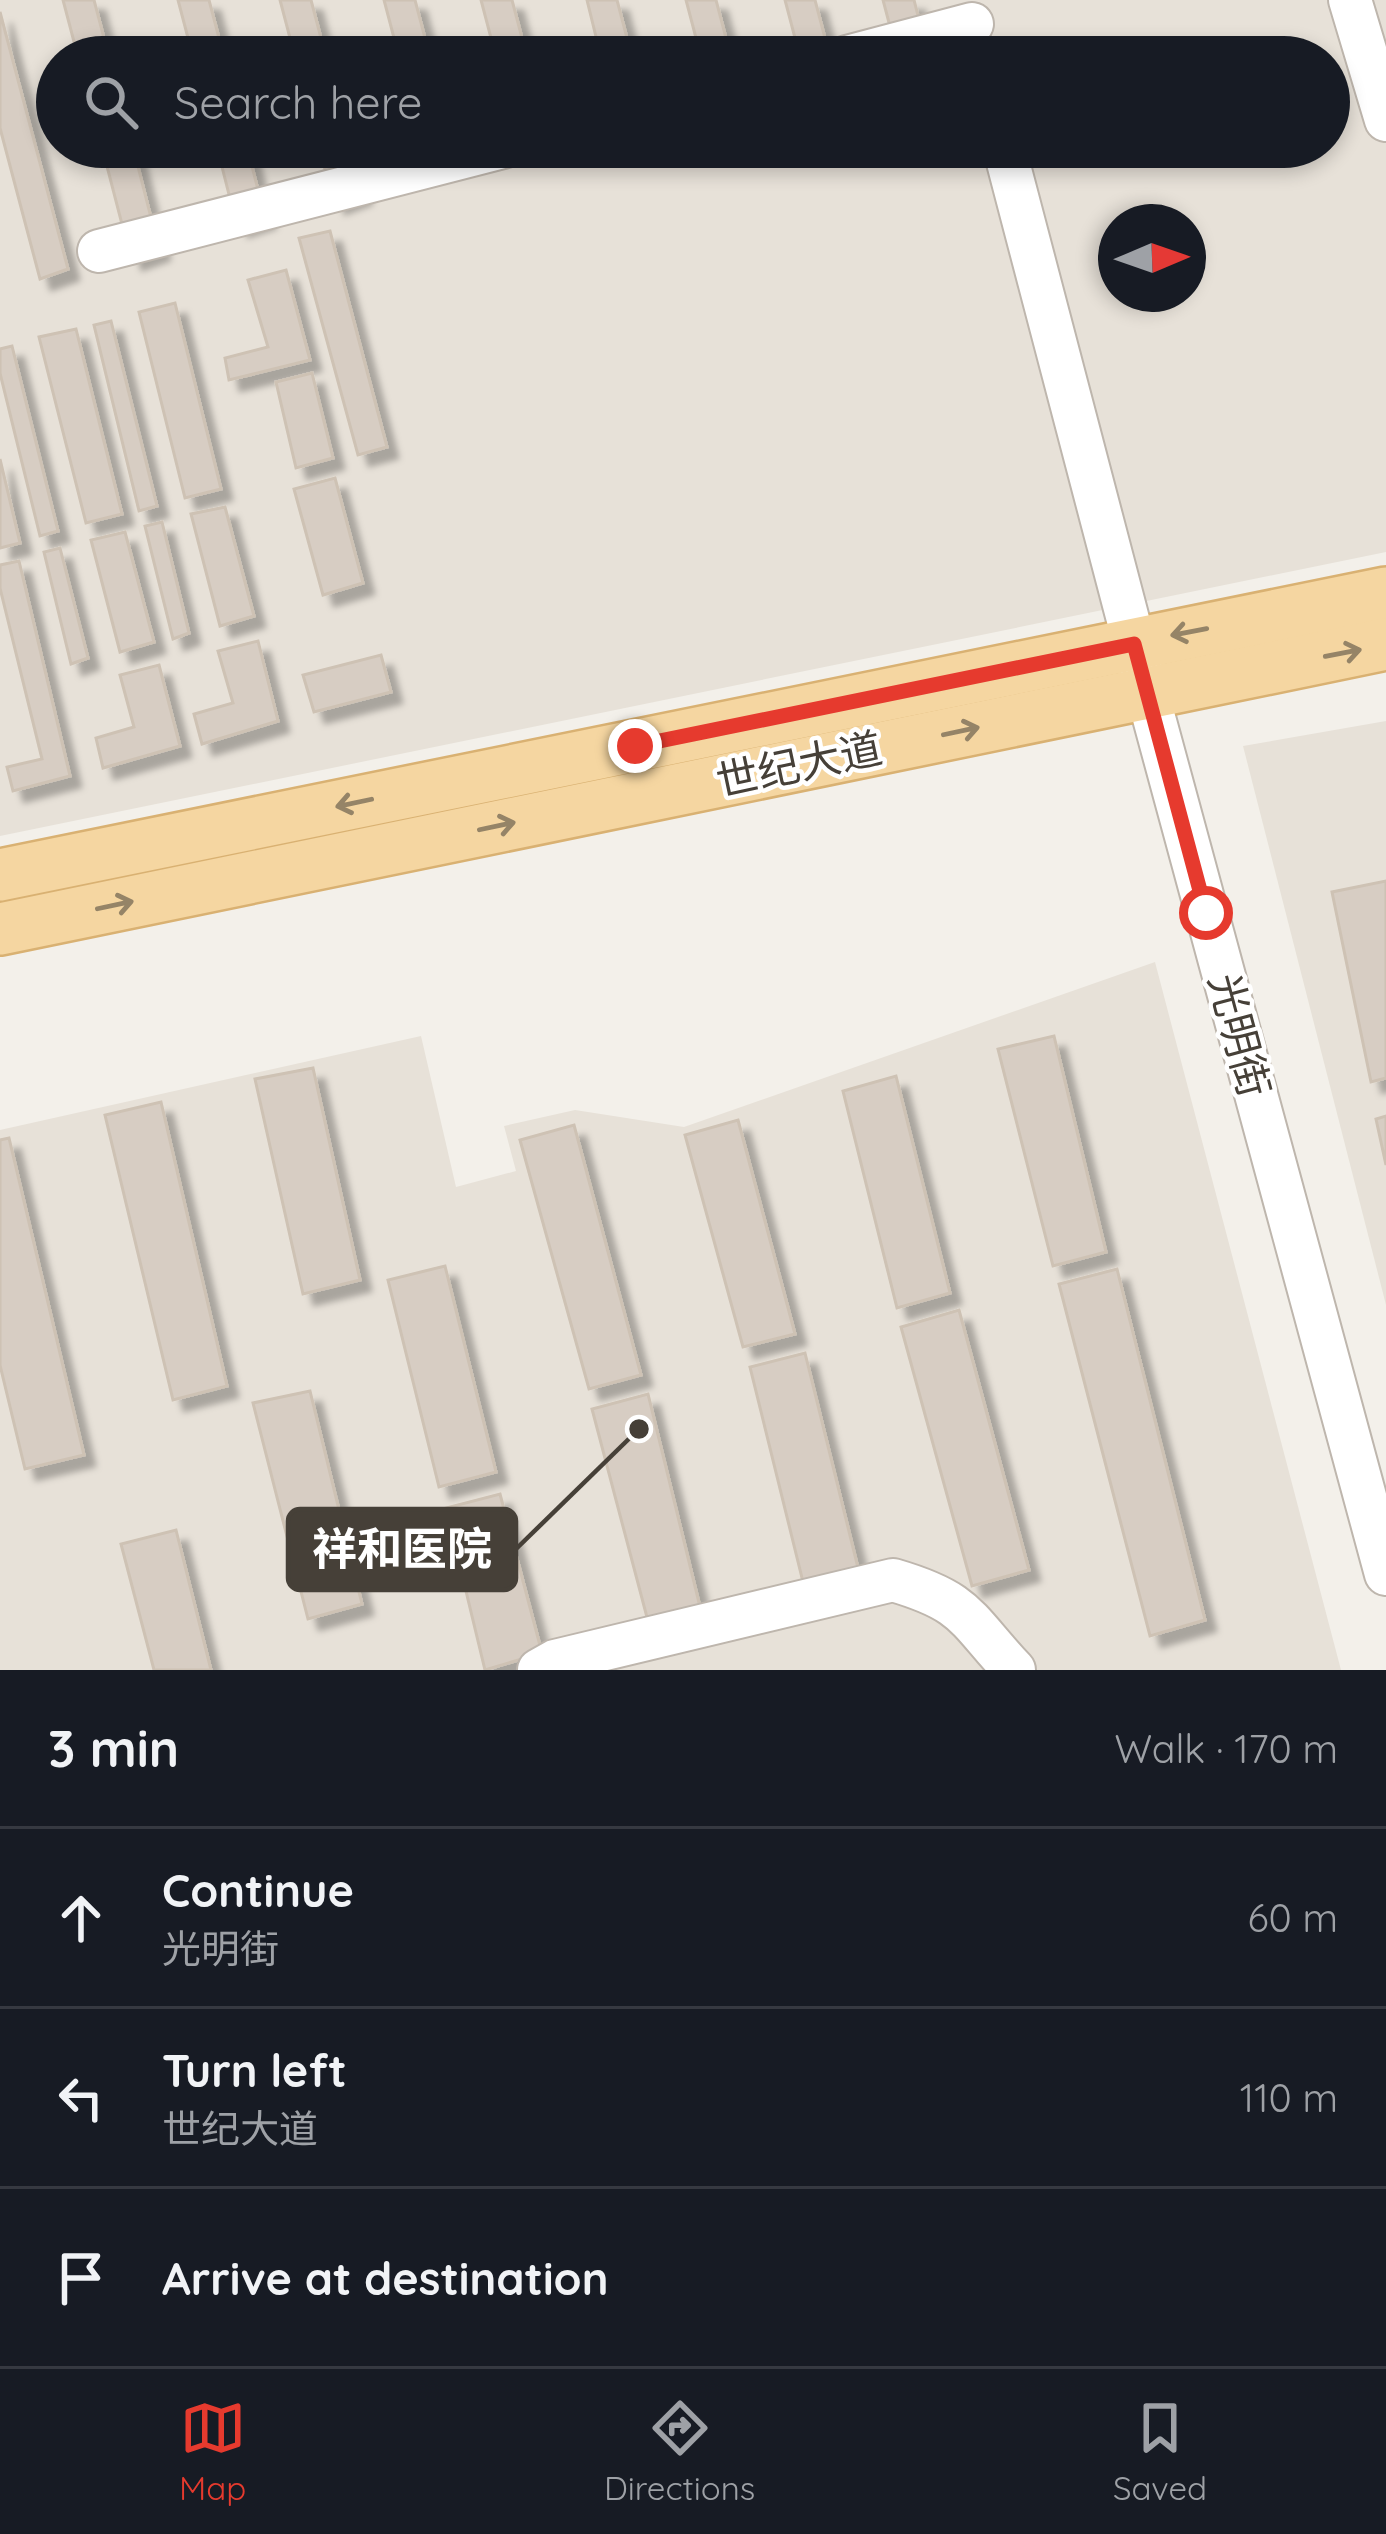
<!DOCTYPE html>
<meta charset="utf-8">
<style>
body{margin:0;font-family:Quicksand,"Noto Sans SC",sans-serif;background:#242831;color:#f1f3f6}
.compass{position:absolute;left:1098px;top:204px;width:108px;height:108px;border-radius:50%;background:#171b24;box-shadow:0 6px 18px #0003;rotate:88deg}
.stop{position:absolute;width:36px;height:36px;margin:-27px;border:9px solid #e63a2e;border-radius:50%;background:#fff}
.stop.end{background:#e63a2e;border-color:#fff;box-shadow:0 3px 12px #0008}
.list{margin:0;padding:0;list-style:none}
h2{display:flex;justify-content:space-between;align-items:center;height:156px;margin:0;padding:0 48px;font-size:51px}
h2 small{font-size:39px;font-weight:400;color:#9ea1a6}
.list li{display:grid;grid-template-columns:78px 1fr auto;gap:36px;align-items:center;box-sizing:border-box;height:180px;padding:0 48px;border-top:3px solid #363941}
.list b{display:block;font-size:45px;white-space:nowrap}
.list p{margin:0;font-size:39px;white-space:nowrap;color:#9ea1a6}
.list em{font-size:39px;font-style:normal;color:#9ea1a6}
.icon{flex:none;width:66px;height:66px;fill:none;stroke:currentColor;stroke-width:2;stroke-linecap:round;stroke-linejoin:round}
.map{position:relative;flex:none;width:1386px;height:1670px;overflow:hidden}
.search{position:absolute;background:#171b24;box-shadow:0 6px 18px #0003;left:36px;right:36px;top:36px;height:132px;display:flex;align-items:center;gap:30px;box-sizing:border-box;padding:0 42px;border-radius:66px;color:#9ea1a6;font-size:45px}
.sheet{height:696px;background:#171b24}
nav{display:flex;justify-content:space-around;align-items:center;box-sizing:border-box;height:168px;border-top:3px solid #363941;background:#171b24;font-size:33px;color:#9ea1a6}
nav a{display:grid;justify-items:center;gap:6px}
nav .on{color:#e63a2e}
.map>svg:first-child{display:block}
</style>
<div class="map">
<svg width="1386" height="1670" viewBox="0 0 1386 1670">
<defs>
<filter id="shadow"><feDropShadow dx="11" dy="11" stdDeviation="3" flood-color="#0004"/></filter>
</defs>
<rect width="100%" height="100%" fill="#f3f0ea"/>
<!-- residential -->
<g fill="#e7e1d8" fill-rule="evenodd">
<path d="M0,0h1386v552l-1386,284zM57,57h1272v90h-1272zM1116,222h72v72h-72z"/>
<polygon points="1386,721 1386,1305 1243,746"/>
<polygon points="1155,962 1341,1670 0,1670 0,1130 421,1036 456,1187 516,1171 504,1126 575,1110 684,1127"/>
</g>
<!-- building -->
<g fill="#d7cdc3" stroke="#cec2b4" stroke-width="3" filter="url(#shadow)">
<polygon points="63,0 94,0 109,57 78,57"/>
<polygon points="178,0 209,0 224,57 193,57"/>
<polygon points="280,0 311,0 326,57 295,57"/>
<polygon points="384,0 415,0 430,57 399,57"/>
<polygon points="481,0 512,0 527,57 496,57"/>
<polygon points="587,0 617,0 632,57 601,57"/>
<polygon points="686,0 716,0 731,57 701,57"/>
<polygon points="785,0 815,0 830,57 800,57"/>
<polygon points="883,0 914,0 925,43 897,53"/>
<polygon points="0,12 68,269 40,279 0,128"/>
<polygon points="102,147 133,147 159,249 131,259"/>
<polygon points="217,147 247,147 265,217 237,226"/>
<polygon points="319,147 350,147 361,193 334,203"/>
<polygon points="330,231 387,447 358,455 299,238"/>
<polygon points="286,270 310,360 229,380 225,358 268,347 248,280"/>
<polygon points="175,303 221,489 185,498 139,312"/>
<polygon points="111,321 157,506 139,511 94,325"/>
<polygon points="76,329 122,514 86,523 39,337"/>
<polygon points="12,346 58,531 40,536 0,373 0,349"/>
<polygon points="312,373 333,458 296,468 276,382"/>
<polygon points="0,459 20,543 0,548"/>
<polygon points="335,478 363,583 323,595 294,489"/>
<polygon points="225,507 254,616 220,626 191,514"/>
<polygon points="162,522 189,633 173,639 145,526"/>
<polygon points="125,532 154,642 120,652 91,540"/>
<polygon points="60,548 88,658 71,664 44,552"/>
<polygon points="19,561 70,776 13,791 7,767 42,759 0,588 0,565"/>
<polygon points="258,641 278,721 202,744 194,714 233,703 218,651"/>
<polygon points="381,655 391,692 314,712 303,675"/>
<polygon points="159,665 180,746 103,768 96,738 134,727 120,675"/>
<polygon points="1386,881 1386,1078 1371,1082 1332,892"/>
<polygon points="1054,1036 1106,1252 1053,1266 998,1049"/>
<polygon points="313,1068 360,1280 303,1294 255,1079"/>
<polygon points="896,1076 950,1293 897,1308 843,1091"/>
<polygon points="161,1102 227,1386 173,1400 105,1115"/>
<polygon points="1386,1116 1386,1165 1376,1119"/>
<polygon points="738,1120 795,1334 743,1347 685,1135"/>
<polygon points="574,1125 641,1375 589,1389 520,1140"/>
<polygon points="9,1138 84,1455 25,1469 0,1365 0,1140"/>
<polygon points="445,1266 496,1472 439,1487 388,1280"/>
<polygon points="1117,1269 1205,1620 1150,1636 1059,1284"/>
<polygon points="959,1310 1029,1570 972,1586 901,1327"/>
<polygon points="805,1353 859,1572 804,1586 750,1367"/>
<polygon points="310,1391 362,1604 308,1619 253,1403"/>
<polygon points="648,1394 701,1611 649,1625 592,1409"/>
<polygon points="500,1494 542,1653 485,1670 446,1508"/>
<polygon points="176,1530 211,1670 154,1670 121,1544"/>
</g>
<g fill="none" stroke-linecap="round" stroke-linejoin="round">
<!-- minor casing -->
<g stroke="#beb6ad" stroke-width="46">
<g id="minor">
<polyline points="1350,0 1386,120"/>
<polyline points="847,57 972,24"/>
<polyline points="1004,147 1147,692 1386,1574"/>
<polyline points="99,251 503,147"/>
<path d="M539,1670l16,-9 338,-81c75,22 72,38 121,90"/>
</g>
</g>
<!-- major casing -->
<g stroke="#d9b172" stroke-width="56">
<g id="major">
<polyline points="0,875 1386,593"/>
<polyline points="0,929 1386,644"/>
</g>
</g>
<!-- minor -->
<use href="#minor" stroke="#fff" stroke-width="42"/>
<!-- major -->
<use href="#major" stroke="#f5d6a1" stroke-width="51"/>
</g>
<!-- one-way arrows -->
<defs><path id="oneway-shaft" d="M-6 0H5M1.5-3L5.5 0L1.5 3" fill="none" stroke-width="1.6" stroke-linecap="round" stroke-linejoin="round" transform="scale(3)"/></defs>
<g stroke="#958467">
<use href="#oneway-shaft" transform="translate(1189 632) rotate(169)"/>
<use href="#oneway-shaft" transform="translate(1343 653) rotate(-11)"/>
<use href="#oneway-shaft" transform="translate(961 731) rotate(-12)"/>
<use href="#oneway-shaft" transform="translate(354 803) rotate(168)"/>
<use href="#oneway-shaft" transform="translate(497 826) rotate(-12)"/>
<use href="#oneway-shaft" transform="translate(115 905) rotate(-12)"/>
</g>
<g fill="none" stroke-linecap="round" stroke-linejoin="round">
<!-- route -->
<polyline stroke="#e63a2e" stroke-width="15" points="635,746 1134,644 1206,913"/>
</g>
<g text-anchor="middle" dominant-baseline="central" stroke-width="9" stroke-linejoin="round" paint-order="stroke">
<!-- street labels -->
<g font-size="42" fill="#464038" stroke="#fff">
<text transform="translate(799 764) rotate(-12)">世纪大道</text>
<text transform="translate(1240 1035) rotate(75)">光明街</text>
</g>
</g>
<!-- callouts -->
<path fill="none" stroke="#464038" stroke-width="4.5" d="M639 1429L516 1549"/>
<circle fill="#464038" stroke="#fff" stroke-width="4.5" cx="639" cy="1429" r="12"/>
<rect fill="#464038" stroke="#464038" stroke-width="4.5" x="288" y="1509" width="228" height="81" rx="12"/>
<g font-size="45" text-anchor="middle" font-weight="bold" fill="#fff">
<text x="402" y="1565">祥和医院</text>
</g>
</svg>
<svg class="compass" viewBox="-18 -18 36 36"><path d="M0-13l5 13h-10z" fill="#e53935"/><path d="M0 13l5-13h-10z" fill="#9ea1a6"/></svg>
<div class="stop" style="left:1206px;top:913px"></div>
<div class="stop end" style="left:635px;top:746px"></div>
<div class="search"><svg class="icon" aria-label="search" viewBox="0 0 24 24"><circle cx="10" cy="10" r="6"/><path d="M15 15l6 6"/></svg>Search here</div>
</div>
<section class="sheet">
<h2>3 min<small>Walk · 170 m</small></h2>
<ul class="list">
<li><svg class="icon" aria-label="ahead" viewBox="0 0 24 24"><path d="M12 20V5M6 11l6-6 6 6"/></svg><div><b>Continue</b><p>光明街</p></div><em>60 m</em></li>
<li><svg class="icon" aria-label="left" viewBox="0 0 24 24"><path d="M17 20v-9H6M10 6l-5 5 5 5"/></svg><div><b>Turn left</b><p>世纪大道</p></div><em>110 m</em></li>
<li><svg class="icon" aria-label="arrive" viewBox="0 0 24 24"><path d="M6 21V4h12l-3 4 3 4H6"/></svg><div><b>Arrive at destination</b></div></li>
</ul>
</section>
<nav>
<a class="on"><svg class="icon" aria-label="map" viewBox="0 0 24 24"><path d="M3 6l6-2 6 2 6-2v14l-6 2-6-2-6 2zM9 4v14M15 6v14"/></svg>Map</a>
<a><svg class="icon" aria-label="directions" viewBox="0 0 24 24"><path d="M12 3l9 9-9 9-9-9zM9 14v-3h6M13 9l2 2-2 2"/></svg>Directions</a>
<a><svg class="icon" aria-label="saved" viewBox="0 0 24 24"><path d="M7 4h10v16l-5-4-5 4z"/></svg>Saved</a>
</nav>
